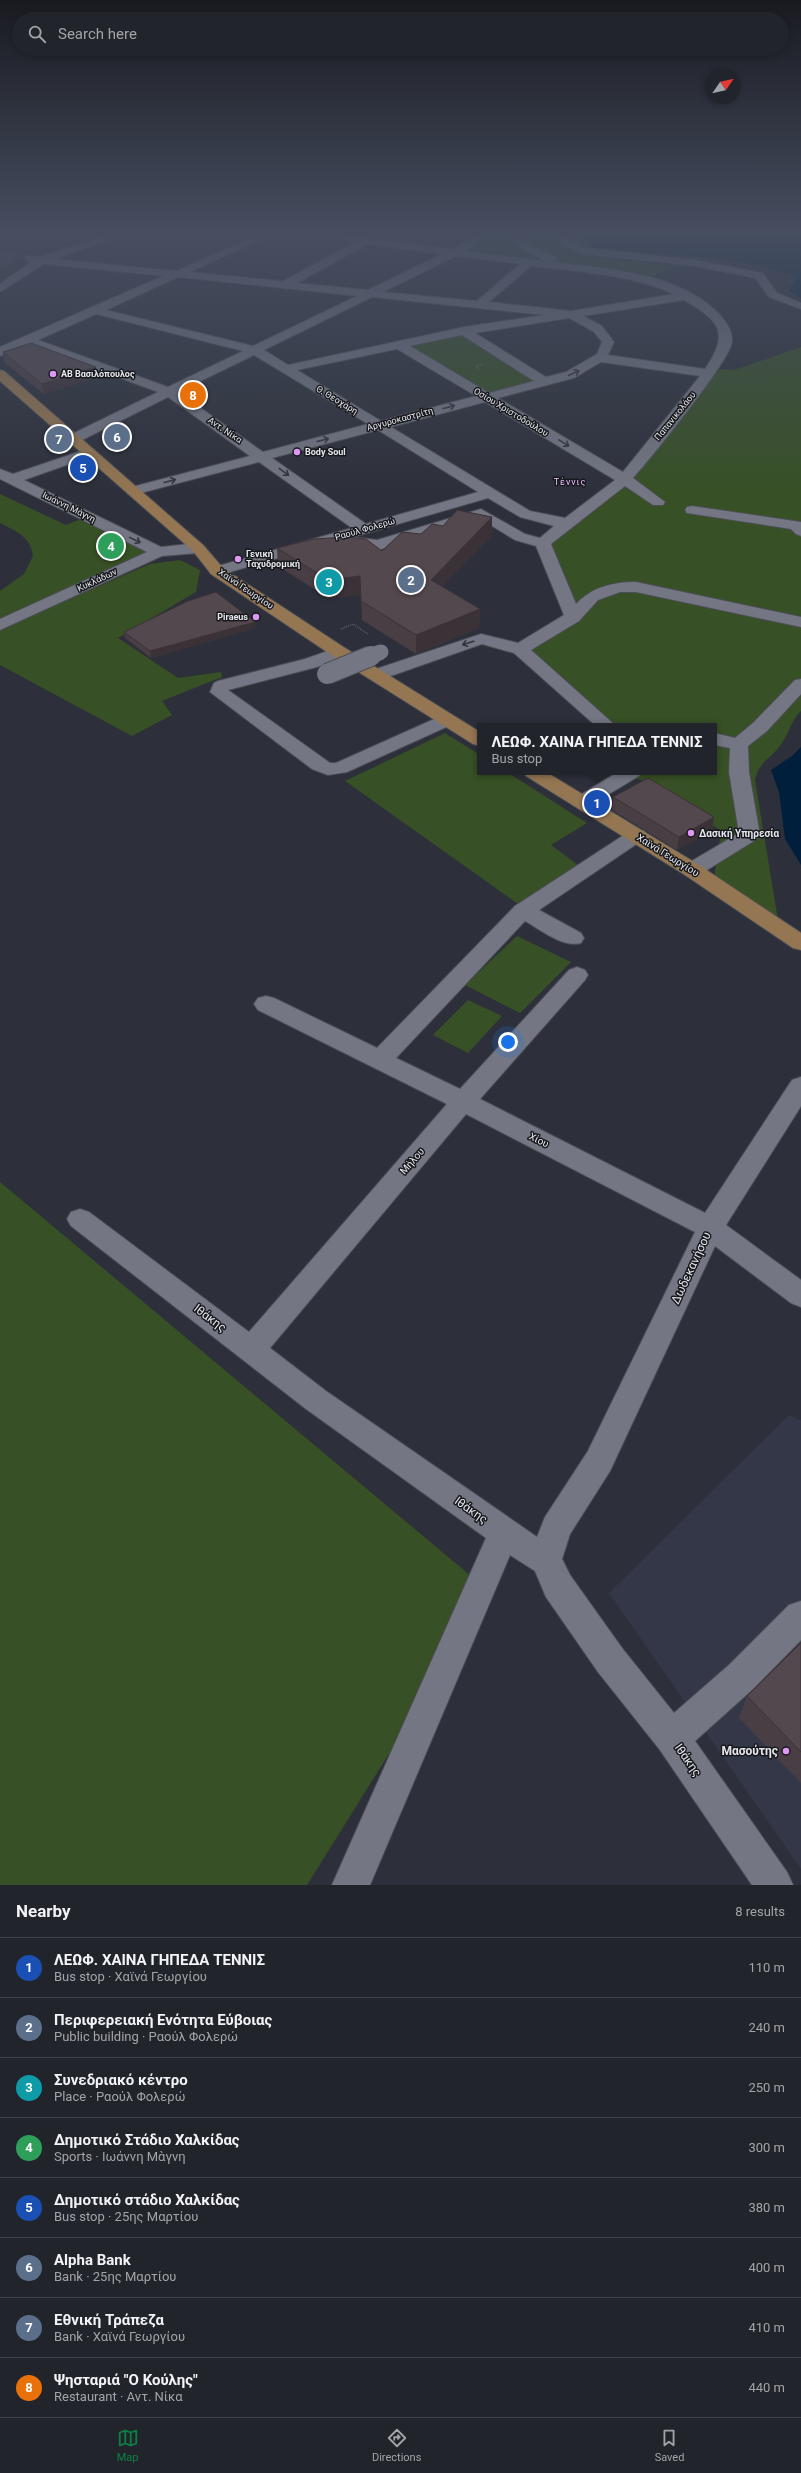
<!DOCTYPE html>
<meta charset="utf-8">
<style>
body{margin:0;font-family:Roboto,sans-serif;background:#2e3038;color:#f1f3f6}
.compass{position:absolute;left:705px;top:68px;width:36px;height:36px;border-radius:50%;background:#22242c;box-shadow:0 2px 6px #0003;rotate:56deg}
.you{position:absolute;left:508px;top:1042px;width:14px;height:14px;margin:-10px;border:3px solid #fff;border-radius:50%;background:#1a73e8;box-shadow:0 0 0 6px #1a73e833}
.badge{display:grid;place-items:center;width:26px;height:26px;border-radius:50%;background:#0b8043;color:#fff;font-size:13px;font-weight:700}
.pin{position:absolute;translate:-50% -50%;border:2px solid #fff;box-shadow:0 1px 4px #0006}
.popup{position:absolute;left:477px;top:723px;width:240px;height:52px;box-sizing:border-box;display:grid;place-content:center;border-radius:0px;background:#22242c;filter:drop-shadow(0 1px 3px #0005);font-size:13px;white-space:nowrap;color:#a2a4a9}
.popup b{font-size:15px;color:#f1f3f6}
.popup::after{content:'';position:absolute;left:50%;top:100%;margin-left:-8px;border:8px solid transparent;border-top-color:#22242c}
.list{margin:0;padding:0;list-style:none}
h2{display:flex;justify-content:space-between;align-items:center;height:52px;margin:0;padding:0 16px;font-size:17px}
h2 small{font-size:13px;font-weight:400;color:#a2a4a9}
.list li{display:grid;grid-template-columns:26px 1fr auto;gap:12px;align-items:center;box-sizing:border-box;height:60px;padding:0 16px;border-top:1px solid #3f4148}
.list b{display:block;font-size:15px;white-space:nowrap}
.list p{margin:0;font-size:13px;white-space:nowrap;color:#a2a4a9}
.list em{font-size:13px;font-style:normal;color:#a2a4a9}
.icon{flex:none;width:22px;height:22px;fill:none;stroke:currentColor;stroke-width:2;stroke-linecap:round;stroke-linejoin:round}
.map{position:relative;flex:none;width:801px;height:1885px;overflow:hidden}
.search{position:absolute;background:#22242c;box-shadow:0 2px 6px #0003;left:12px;right:12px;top:12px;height:44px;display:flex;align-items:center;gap:10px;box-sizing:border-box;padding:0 14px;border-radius:22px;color:#a2a4a9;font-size:15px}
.sheet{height:532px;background:#22242c}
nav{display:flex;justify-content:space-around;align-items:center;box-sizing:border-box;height:56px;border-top:1px solid #3f4148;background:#22242c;font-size:11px;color:#a2a4a9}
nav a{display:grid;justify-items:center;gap:2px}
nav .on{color:#0b8043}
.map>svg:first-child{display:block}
</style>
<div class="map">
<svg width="801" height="1885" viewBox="0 0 801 1885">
<rect width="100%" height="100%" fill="#2d303a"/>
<!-- built -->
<polygon fill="#333747" points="789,1415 801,1420 801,1869 609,1593"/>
<!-- green -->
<g fill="#375025">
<path d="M490,232h62c22,32 90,29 126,34l-36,14 -187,-28z"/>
<polygon points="464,331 545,382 486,397 398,344"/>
<path d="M801,347v364c-10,10 -12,22 -19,32 -11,17 -21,15 -27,37l23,140 -64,-41 7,-48 -70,-49 -19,-4 7,-6h75v-46h-102l-87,-77 51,-31 -28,-75 82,-65 86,-109 18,1z"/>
<path d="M0,480l150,70 -150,69v-28l24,-17 9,-18c-2,-19 -17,-25 -33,-33v-29l66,31 15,-6z"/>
<polygon points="180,560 200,570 196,592 118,638 178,678 221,672 222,677 162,701 172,715 132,736 0,665 0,629 150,564"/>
<polygon points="445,733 480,755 480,772 507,772 587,823 551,845 578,865 518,904 345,781"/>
<polygon points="517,936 571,962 520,1013 465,985"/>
<polygon points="468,1000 502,1016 468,1053 433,1035"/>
<polygon points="0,1182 490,1592 307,1885 0,1885"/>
</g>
<!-- sand -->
<polygon fill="#403818" points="548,232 577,232 576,237 591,251 643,260 582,254"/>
<!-- water -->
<g fill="#001f3c">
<path d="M584,232h217v66l-12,-7 7,-15c-64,-21 -135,-22 -201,-27l-12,-12z"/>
<polygon points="801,747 801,865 785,839 779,792 771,770 792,756"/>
</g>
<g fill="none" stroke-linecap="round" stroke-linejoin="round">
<!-- minor casing -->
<g stroke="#4c4e56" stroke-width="2">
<g id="minor">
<path d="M113,232h15l-71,27 119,12 88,-39h13l-87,40 93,9 73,-39 -51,-7 -5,-3h25l40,5 5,-1 5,3 77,10 31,-17h12l-30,19 86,11c-18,-5 -35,-14 -44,-30h10l11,12 28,13 1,2 -5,3c55,7 128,10 168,53 6,7 13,16 12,27 -1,17 -83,119 -99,136l32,24 -2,3h-10l-28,-19 -74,58 25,60c16,-17 37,-22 60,-22l165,35v10l-165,-35h-16l-22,8 -19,21 -48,29 85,76h-20l-82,-73 -32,-9 -100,35h-12l-3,-4 3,-4 111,-37 37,9 46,-28 -28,-69 -21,-6 -36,-22 -101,32 -34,-5 -7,-4 -114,33h-12l-2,-3 2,-3 141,-40 -93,-66 -126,33 -5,-1 -2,-3 2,-3 122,-32 -82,-59 -90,45h-10l-2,-3 2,-3 90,-44 -130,-48 -28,12v-9l163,-71 -119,-12 -44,28v-8l31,-22 -31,-3v-6l41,4zM368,244l74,10 -74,36 -71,-7zM456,256l64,8 -43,37 -94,-9zM531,266c47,6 99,8 143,28l-103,17 -82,-9zM178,277l179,19 -104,50 -147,-36zM372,297l172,18 -80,12 -176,38 -24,-15zM684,300c36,21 46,32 21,69l-97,-14 6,-13 -12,-16 -19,-10zM96,314l147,37 -75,36 -130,-47zM569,318l25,14 8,10 -5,12 -31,18 -20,5 -71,-44zM462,335l72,46 -45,12 -79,-47zM397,349l79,47 -95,25 -84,-51zM254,355l114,69 -105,28 -85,-60zM601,362l99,14 -77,96 -125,-74 76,-20zM485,402l130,78 -50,38 -35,-7 -139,-84zM378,430l100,62 -112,32 -94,-66zM488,498l32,19 34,9 -14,12 -15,-4 -44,-25 -104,31 -24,-3z"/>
<polygon points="551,232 561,232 567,238 585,248 695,260 763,273 777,293 801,303 801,309 769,297 755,278 695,266 582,254 559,242"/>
<polygon points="87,449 92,450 94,453 92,456 24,480 161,547 198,543 206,548 198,553 162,556 0,630 0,619 147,552 0,479 0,469 13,474"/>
<polygon points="692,506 801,522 801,536 796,534 791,529 687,513 685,510 687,507"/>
<polygon points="339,647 345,648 348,652 345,656 317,667 228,690 330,763 336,763 441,716 453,716 456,720 453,724 347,772 328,775 312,769 210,692 214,683 218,681 305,659"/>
<polygon points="801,679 801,694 767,731 748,746 749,772 760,835 757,839 699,875 692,876 685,875 682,870 685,865 739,833 729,772 730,748 714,745 714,733 735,738 753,723 795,680"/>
<polygon points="618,772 642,772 639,776 589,806 575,806 572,802 575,798"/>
<path d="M637,829l7,2 3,4 -3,4 -105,71 42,23 3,5 -3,5c-18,5 -40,-13 -56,-22l-129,137 64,31 109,-119 8,-3 8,3 3,5 -3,5 -105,119 225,114 87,-133 9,-3v29l-75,119 75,55v27l-10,-4 -76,-57 -105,225 -40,63 -8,25 8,16 52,73 52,65 56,-49 59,-59 12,-4v39l-47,48 -59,53 92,131 6,13h-41l-92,-135 -62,-78 -52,-75 -11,-26 -25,-16 -140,330h-38l154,-347 -180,-129 -235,-183 -4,-7 4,-7 9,-3 9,3 160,120 198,-228 -189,-94 -4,-6 4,-6 8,-2 8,2 103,50 138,-142 115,-75zM466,1114l229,118 -107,219 -43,66 -8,20 -211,-146 -56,-43z"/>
</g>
</g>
<!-- major casing -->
<g stroke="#4c4e56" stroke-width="2">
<g id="major">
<polygon points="0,370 4,371 203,545 223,568 345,648 480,732 480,746 473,744 333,656 211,574 193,551 0,381"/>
<polygon points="523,772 546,772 699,865 801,933 801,950 793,948 685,875 526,776"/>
</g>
</g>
<!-- path -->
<g stroke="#868890" stroke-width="1.5" stroke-dasharray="0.5 1.5" stroke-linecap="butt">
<polyline points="478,369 476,366 483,364"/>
<polyline points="341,629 353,624 368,634"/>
</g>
<!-- minor -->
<use href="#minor" fill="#747783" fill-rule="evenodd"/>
<!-- major -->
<use href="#major" fill="#947652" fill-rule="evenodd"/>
<!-- minor-bridge-far1 casing -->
<g stroke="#4c4e56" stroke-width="16" stroke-linecap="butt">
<polyline id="minor-bridge-far1" points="369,657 381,652"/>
</g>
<!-- minor-bridge casing -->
<g stroke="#4c4e56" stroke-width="22" stroke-linecap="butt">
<polyline id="minor-bridge" points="327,674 371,656"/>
</g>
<!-- minor-bridge-far1 -->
<use href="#minor-bridge-far1" stroke="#747783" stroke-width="15"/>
<!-- minor-bridge -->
<use href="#minor-bridge" stroke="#747783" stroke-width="20"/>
</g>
<!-- wall -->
<g fill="#483e44">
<polygon points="3,352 97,377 44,394 4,362"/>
<polygon points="421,534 492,535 442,586 480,609 479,628 416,654 362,620 361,595 328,598 278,566 277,548 382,551"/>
<polygon points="256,628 151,658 125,638 124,632"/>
<polygon points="613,797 714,817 712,830 677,850 612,810"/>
<polygon points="801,1643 801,1783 739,1718 747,1696"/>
</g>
<!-- shaded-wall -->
<g fill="#3b3237">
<polygon points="25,254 27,263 0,281 0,270"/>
<polygon points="96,367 97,377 44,394 42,384"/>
<polygon points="492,517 492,535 431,598 431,580"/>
<polygon points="360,576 361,595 328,598 328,580"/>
<polygon points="480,609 479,628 416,654 416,635"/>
<polygon points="255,622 256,628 151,658 150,651"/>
<polygon points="714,817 712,830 677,850 679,837"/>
</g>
<!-- building -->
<g fill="#54484f" stroke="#3b3237">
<polygon points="0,251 25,254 0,270"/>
<polygon points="31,343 96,367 42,384 3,352"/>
<polygon points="457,510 492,517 431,580 480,609 416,635 361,601 360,576 328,580 277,548 314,539 346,537 366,539 382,551 402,532 421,534 432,524 443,526"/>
<polygon points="216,592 255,622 150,651 124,632 188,601"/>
<polygon points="648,778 714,817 679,837 613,797"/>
<polygon points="801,1643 801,1752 747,1696"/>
</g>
<!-- one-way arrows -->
<defs><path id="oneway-shaft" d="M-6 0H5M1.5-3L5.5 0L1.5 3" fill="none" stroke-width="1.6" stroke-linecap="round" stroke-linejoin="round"/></defs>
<g stroke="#33353c">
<use href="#oneway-shaft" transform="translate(574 373) rotate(-25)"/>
<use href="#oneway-shaft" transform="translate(449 407) rotate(-15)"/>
<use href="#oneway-shaft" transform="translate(323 440) rotate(-15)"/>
<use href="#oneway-shaft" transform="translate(564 443) rotate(31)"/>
<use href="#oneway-shaft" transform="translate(284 472) rotate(36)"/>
<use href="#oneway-shaft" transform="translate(170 481) rotate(-15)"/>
<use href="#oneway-shaft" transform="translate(135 540) rotate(26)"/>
<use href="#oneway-shaft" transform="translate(468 643) rotate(162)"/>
</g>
<!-- sky -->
<linearGradient id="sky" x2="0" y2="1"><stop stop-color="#191a20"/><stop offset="0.47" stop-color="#464e60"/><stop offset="1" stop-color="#464e60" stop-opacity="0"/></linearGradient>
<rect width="801" height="496" fill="url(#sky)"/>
<!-- markers -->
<g fill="#dd98f3" stroke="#17191d" stroke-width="1.5">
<circle cx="53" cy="374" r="4"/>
<circle cx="297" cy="452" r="4"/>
<circle cx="238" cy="559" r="4"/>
<circle cx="256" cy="617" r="4"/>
<circle cx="691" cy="833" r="4"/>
<circle cx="786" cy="1751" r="4"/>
</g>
<g text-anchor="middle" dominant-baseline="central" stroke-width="3" stroke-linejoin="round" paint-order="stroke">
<!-- far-poi labels -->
<g font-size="9" font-weight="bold" fill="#e5e7ed" stroke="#17191d" text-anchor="start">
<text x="61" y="374">ΑΒ Βασιλόπουλος</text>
<text x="305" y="452">Body Soul</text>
<text x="246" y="554">Γενική<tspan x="246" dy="10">Ταχυδρομική</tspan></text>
<text x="248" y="617" text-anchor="end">Piraeus</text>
</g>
<!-- far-street labels -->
<g font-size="9" fill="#e5e7ed" stroke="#17191d">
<text transform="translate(337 400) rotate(31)">Θ. Θεοχάρη</text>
<text transform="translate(511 412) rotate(31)">Οσίου Χριστοδούλου</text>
<text transform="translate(675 416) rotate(-51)">Παπανικολάου</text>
<text transform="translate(400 419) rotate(-15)">Αργυροκαστρίτη</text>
<text transform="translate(225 430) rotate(34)">Αντ. Νίκα</text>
<text transform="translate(69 507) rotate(26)">Ιωάννη Μὰγνη</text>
<text transform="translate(365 529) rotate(-16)">Ραούλ Φολερώ</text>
<text transform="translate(97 580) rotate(-25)">Κυκλάδων</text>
<text transform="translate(246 589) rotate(34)">Χαϊνά Γεωργίου</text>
</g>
<!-- far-neighbourhood labels -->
<g font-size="9" letter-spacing="1" fill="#efbefe" stroke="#17191d">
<text x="570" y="482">Τέννις</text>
</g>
<!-- poi labels -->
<g font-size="10" font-weight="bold" fill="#e5e7ed" stroke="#17191d" text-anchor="start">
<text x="699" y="833">Δασική Υπηρεσία</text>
</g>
<!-- street labels -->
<g font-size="10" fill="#e5e7ed" stroke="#17191d">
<text transform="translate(668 855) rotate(32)">Χαϊνά Γεωργίου</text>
<text transform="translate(539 1140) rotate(27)">Χίου</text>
<text transform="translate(412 1161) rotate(-49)">Μήλου</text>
</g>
<!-- near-street labels -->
<g font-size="12" fill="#e5e7ed" stroke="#17191d">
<text transform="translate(691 1268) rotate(-65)">Δωδεκανήσου</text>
<text transform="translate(210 1318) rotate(37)">Ιθάκης</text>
<text transform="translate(471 1510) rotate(35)">Ιθάκης</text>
<text transform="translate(688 1760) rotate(55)">Ιθάκης</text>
</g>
<!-- near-poi labels -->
<g font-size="12" font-weight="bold" fill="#e5e7ed" stroke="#17191d" text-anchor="end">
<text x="778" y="1751">Μασούτης</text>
</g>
</g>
</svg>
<svg class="compass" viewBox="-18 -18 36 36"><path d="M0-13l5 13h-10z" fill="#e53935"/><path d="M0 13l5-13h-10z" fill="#a2a4a9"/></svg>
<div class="you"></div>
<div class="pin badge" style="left:597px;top:803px;background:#1a4fb4">1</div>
<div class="popup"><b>ΛΕΩΦ. ΧΑΙΝΑ ΓΗΠΕΔΑ ΤΕΝΝΙΣ</b>Bus stop</div>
<div class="pin badge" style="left:411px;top:580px;background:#5c6f8a">2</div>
<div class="pin badge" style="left:329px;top:582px;background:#0f9aa8">3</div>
<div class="pin badge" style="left:111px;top:546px;background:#2e9e5b">4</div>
<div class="pin badge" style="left:83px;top:468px;background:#1a4fb4">5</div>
<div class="pin badge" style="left:117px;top:437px;background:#5c6f8a">6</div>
<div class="pin badge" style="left:59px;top:439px;background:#5c6f8a">7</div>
<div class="pin badge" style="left:193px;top:395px;background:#e8710a">8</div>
<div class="search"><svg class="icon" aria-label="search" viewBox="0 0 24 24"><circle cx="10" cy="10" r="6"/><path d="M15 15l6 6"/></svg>Search here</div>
</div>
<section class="sheet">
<h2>Nearby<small>8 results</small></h2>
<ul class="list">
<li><span class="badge" style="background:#1a4fb4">1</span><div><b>ΛΕΩΦ. ΧΑΙΝΑ ΓΗΠΕΔΑ ΤΕΝΝΙΣ</b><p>Bus stop · Χαϊνά Γεωργίου</p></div><em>110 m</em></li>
<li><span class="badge" style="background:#5c6f8a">2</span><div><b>Περιφερειακή Ενότητα Εύβοιας</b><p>Public building · Ραούλ Φολερώ</p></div><em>240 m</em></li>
<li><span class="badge" style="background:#0f9aa8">3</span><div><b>Συνεδριακό κέντρο</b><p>Place · Ραούλ Φολερώ</p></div><em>250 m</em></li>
<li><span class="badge" style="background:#2e9e5b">4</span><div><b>Δημοτικό Στάδιο Χαλκίδας</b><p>Sports · Ιωάννη Μὰγνη</p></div><em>300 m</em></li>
<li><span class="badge" style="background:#1a4fb4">5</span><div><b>Δημοτικό στάδιο Χαλκίδας</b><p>Bus stop · 25ης Μαρτίου</p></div><em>380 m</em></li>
<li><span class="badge" style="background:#5c6f8a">6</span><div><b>Alpha Bank</b><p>Bank · 25ης Μαρτίου</p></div><em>400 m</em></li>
<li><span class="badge" style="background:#5c6f8a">7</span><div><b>Εθνική Τράπεζα</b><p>Bank · Χαϊνά Γεωργίου</p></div><em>410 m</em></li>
<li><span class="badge" style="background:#e8710a">8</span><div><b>Ψησταριά &quot;Ο Κούλης&quot;</b><p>Restaurant · Αντ. Νίκα</p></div><em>440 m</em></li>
</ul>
</section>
<nav>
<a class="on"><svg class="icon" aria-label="map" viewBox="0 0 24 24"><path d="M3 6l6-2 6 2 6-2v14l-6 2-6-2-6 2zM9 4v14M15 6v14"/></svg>Map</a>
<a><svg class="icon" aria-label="directions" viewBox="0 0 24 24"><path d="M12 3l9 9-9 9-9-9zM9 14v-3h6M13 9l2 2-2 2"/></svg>Directions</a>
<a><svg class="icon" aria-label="saved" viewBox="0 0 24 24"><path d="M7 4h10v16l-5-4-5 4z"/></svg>Saved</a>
</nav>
